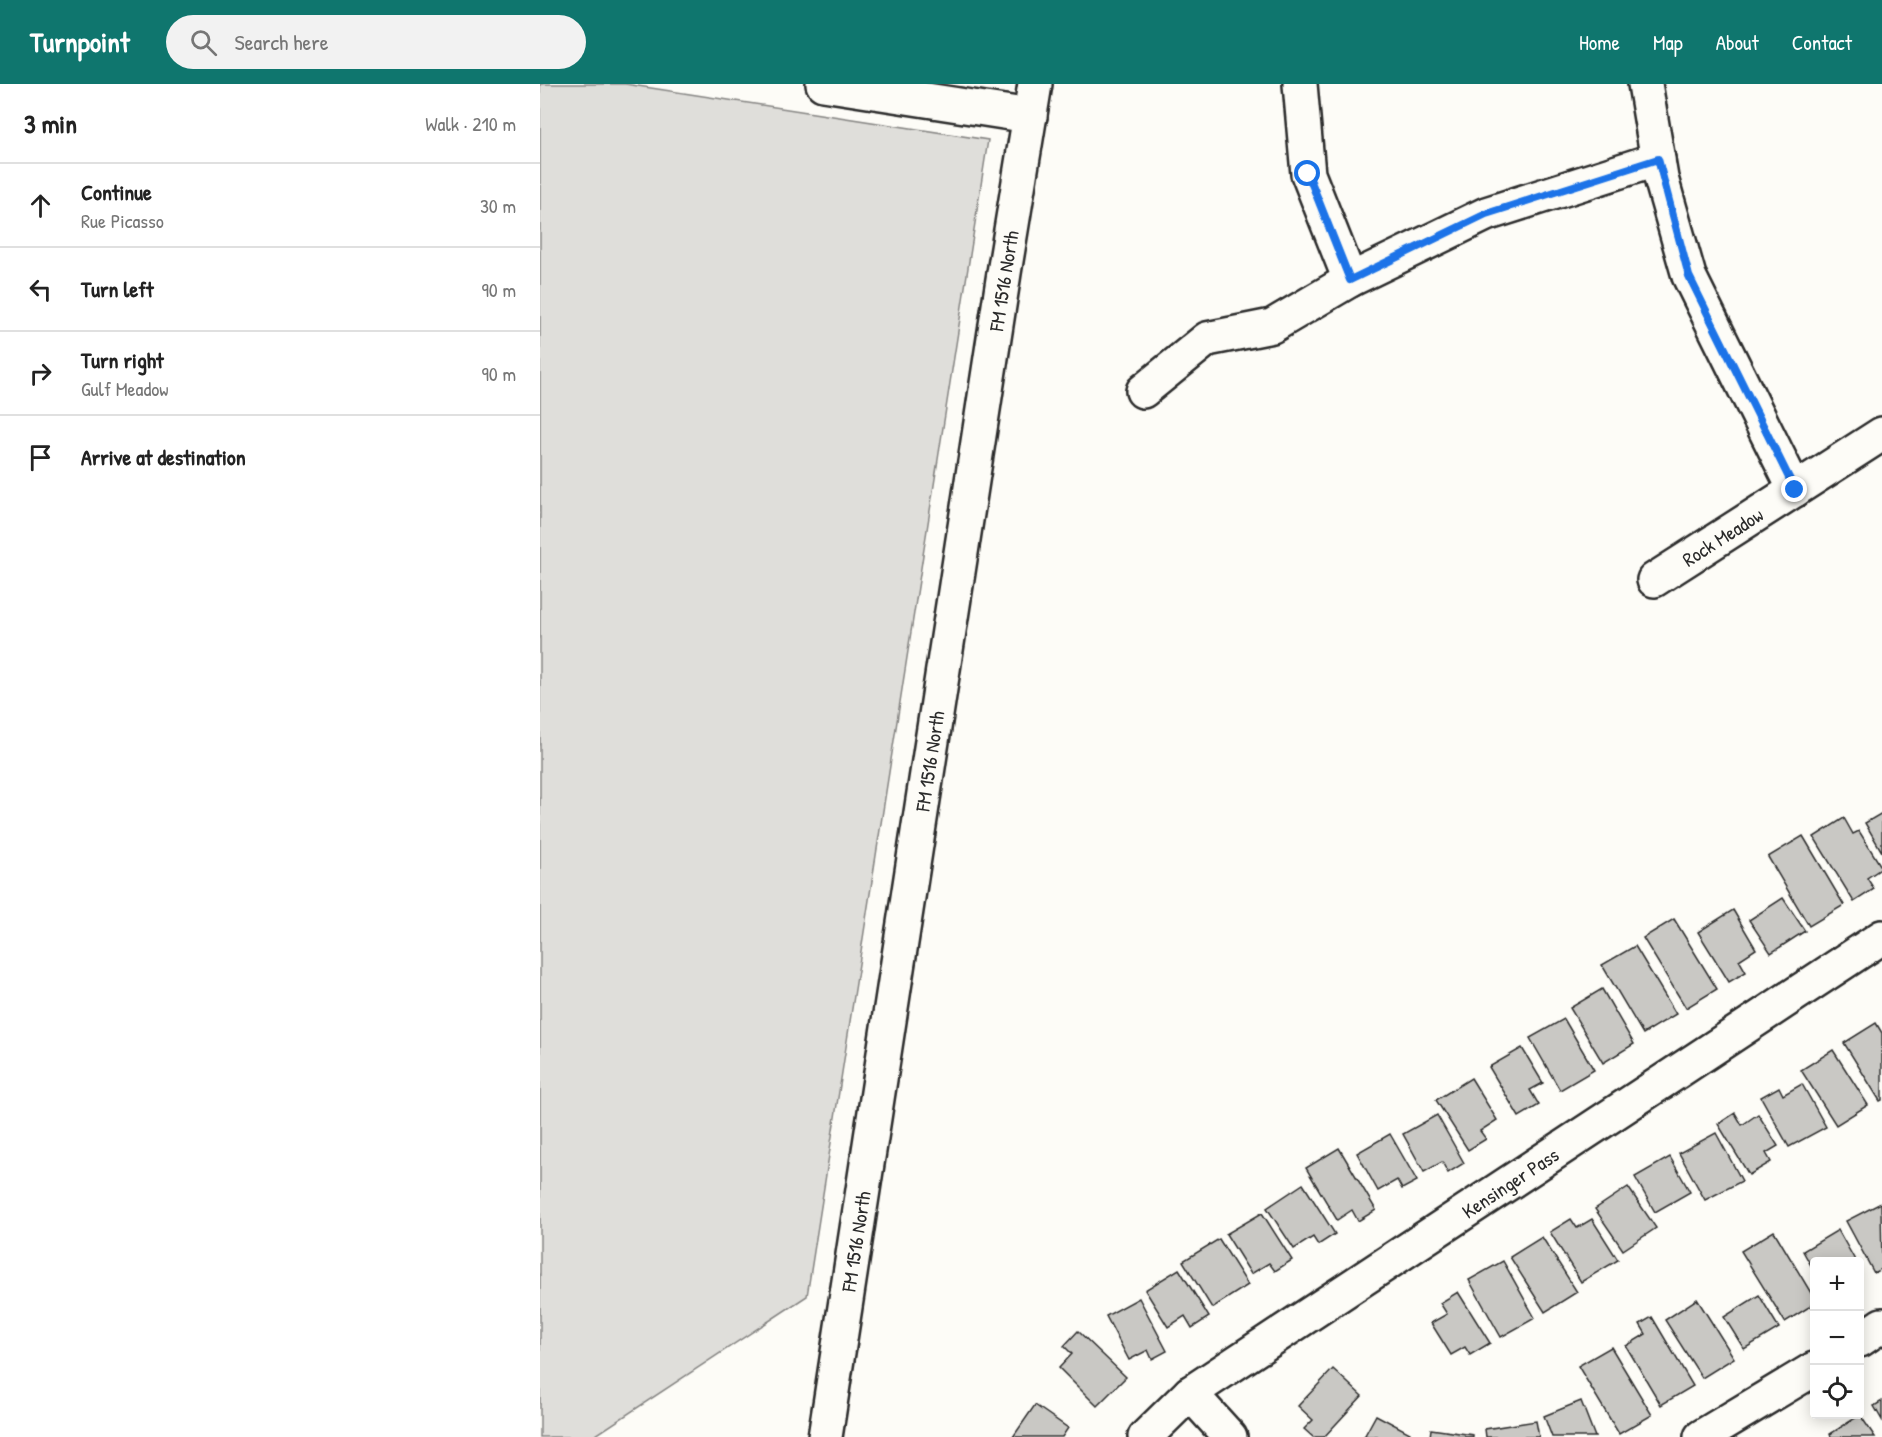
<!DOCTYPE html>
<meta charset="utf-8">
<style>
body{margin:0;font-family:"Patrick Hand",sans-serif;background:#f2f2f2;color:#222}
.controls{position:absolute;right:18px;bottom:18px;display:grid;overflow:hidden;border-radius:6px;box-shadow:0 3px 15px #0003}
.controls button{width:54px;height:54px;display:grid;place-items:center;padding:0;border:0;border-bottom:2px solid #e0e0e0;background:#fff;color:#222;font:30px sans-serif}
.stop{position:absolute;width:18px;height:18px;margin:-14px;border:4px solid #1a73e8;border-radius:50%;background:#fff}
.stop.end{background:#1a73e8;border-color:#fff;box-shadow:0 2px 6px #0008}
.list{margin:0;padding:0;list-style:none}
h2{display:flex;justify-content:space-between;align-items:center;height:78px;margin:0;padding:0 24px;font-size:26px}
h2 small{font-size:20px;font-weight:400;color:#767676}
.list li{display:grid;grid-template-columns:39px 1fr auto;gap:18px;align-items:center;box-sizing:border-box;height:84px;padding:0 24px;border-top:2px solid #e0e0e0}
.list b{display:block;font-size:22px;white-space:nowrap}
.list p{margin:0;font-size:20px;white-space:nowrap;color:#767676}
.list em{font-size:20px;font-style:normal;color:#767676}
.icon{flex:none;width:33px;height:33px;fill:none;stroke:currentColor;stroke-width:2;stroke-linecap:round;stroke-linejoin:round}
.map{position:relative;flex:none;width:1342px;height:1353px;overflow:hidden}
header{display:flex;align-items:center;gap:36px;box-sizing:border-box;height:84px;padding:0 30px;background:#0f766e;color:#fff}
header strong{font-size:28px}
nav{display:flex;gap:33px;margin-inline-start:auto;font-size:21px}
.search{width:420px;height:54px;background:#f2f2f2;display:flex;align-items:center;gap:15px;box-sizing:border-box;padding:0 21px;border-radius:33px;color:#767676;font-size:22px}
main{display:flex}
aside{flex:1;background:#fff}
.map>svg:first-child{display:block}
</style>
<header>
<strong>Turnpoint</strong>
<div class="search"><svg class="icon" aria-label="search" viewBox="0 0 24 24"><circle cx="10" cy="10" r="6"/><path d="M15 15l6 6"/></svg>Search here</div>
<nav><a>Home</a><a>Map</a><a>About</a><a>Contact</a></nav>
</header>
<main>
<aside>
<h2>3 min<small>Walk · 210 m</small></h2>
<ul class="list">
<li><svg class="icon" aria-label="ahead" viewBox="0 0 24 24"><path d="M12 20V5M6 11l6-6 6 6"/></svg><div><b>Continue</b><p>Rue Picasso</p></div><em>30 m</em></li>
<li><svg class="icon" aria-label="left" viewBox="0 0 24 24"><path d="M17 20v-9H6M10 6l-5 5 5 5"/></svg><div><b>Turn left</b></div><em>90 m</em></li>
<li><svg class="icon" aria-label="right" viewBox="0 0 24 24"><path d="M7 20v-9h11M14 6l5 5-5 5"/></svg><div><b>Turn right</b><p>Gulf Meadow</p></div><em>90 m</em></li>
<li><svg class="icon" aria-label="arrive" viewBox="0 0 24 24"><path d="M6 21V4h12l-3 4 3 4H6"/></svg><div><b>Arrive at destination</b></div></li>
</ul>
</aside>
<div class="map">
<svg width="1342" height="1353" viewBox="0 0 1342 1353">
<rect width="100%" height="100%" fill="#fdfcf7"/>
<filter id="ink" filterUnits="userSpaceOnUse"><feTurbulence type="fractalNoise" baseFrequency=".0167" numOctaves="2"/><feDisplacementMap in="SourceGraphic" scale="12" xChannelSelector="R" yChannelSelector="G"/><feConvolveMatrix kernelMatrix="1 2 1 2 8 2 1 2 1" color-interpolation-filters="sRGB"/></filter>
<g filter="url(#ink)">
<!-- green -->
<polygon fill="#dfdeda" stroke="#858482" stroke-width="1.5" points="0,0 85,0 448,56 267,1212 53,1353 0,1353"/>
<!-- building -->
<g fill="#c9c8c4" stroke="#2b2b2b" stroke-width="1.5">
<polygon points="1342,729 1342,768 1325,739"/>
<polygon points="1304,734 1313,750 1319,747 1342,784 1327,794 1334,805 1314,818 1274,753"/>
<polygon points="1263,752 1304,821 1269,842 1228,773"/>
<polygon points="1243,814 1265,847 1231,869 1209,836"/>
<polygon points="1193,826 1216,865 1199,876 1206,888 1189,898 1158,848"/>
<polygon points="1134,835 1177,905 1146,924 1103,854"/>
<polygon points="1095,862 1136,930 1103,950 1062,881"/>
<polygon points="1062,905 1094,960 1063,979 1030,924"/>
<polygon points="1024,935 1054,986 1020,1006 990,954"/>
<polygon points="1336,939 1342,949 1342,1016 1340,1017 1304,959"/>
<polygon points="982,964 1003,999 990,1006 999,1021 979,1033 949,983"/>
<polygon points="1293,966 1328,1021 1296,1041 1261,986"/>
<polygon points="931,994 957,1036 940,1047 946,1055 928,1066 896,1016"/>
<polygon points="1262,1000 1286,1043 1249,1063 1221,1013 1239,1003 1243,1011"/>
<polygon points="1195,1029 1202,1041 1218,1030 1238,1062 1226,1069 1231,1078 1209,1091 1178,1040"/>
<polygon points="897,1031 924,1079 908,1089 902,1078 884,1088 863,1050"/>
<polygon points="1176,1049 1202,1097 1165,1116 1139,1069"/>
<polygon points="850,1050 877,1097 862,1105 857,1096 838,1107 817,1069"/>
<polygon points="799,1064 836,1126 818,1137 812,1126 797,1136 766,1084"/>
<polygon points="1130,1073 1150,1108 1115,1128 1095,1093"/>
<polygon points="763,1100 795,1150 778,1161 773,1153 754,1165 727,1124"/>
<polygon points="1088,1103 1116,1144 1083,1166 1055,1125"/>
<polygon points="1341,1119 1342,1185 1334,1189 1306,1137"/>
<polygon points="722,1129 752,1176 735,1187 729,1179 711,1190 686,1150"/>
<polygon points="1031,1135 1037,1144 1052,1135 1078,1176 1041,1198 1010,1148"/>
<polygon points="1298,1146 1316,1178 1274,1178 1274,1187 1263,1167"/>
<polygon points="1234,1147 1274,1214 1274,1220 1245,1238 1201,1167"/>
<polygon points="1002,1153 1037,1208 1005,1228 970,1173"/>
<polygon points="679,1155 708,1201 672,1224 643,1177"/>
<polygon points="963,1177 995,1234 961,1253 929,1196"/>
<polygon points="639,1185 669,1233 652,1244 645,1232 628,1243 605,1206"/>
<polygon points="918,1208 950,1259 930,1271 925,1263 911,1271 891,1239 907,1230 900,1219"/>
<polygon points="1219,1211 1239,1244 1204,1265 1184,1233"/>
<polygon points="599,1214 627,1267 612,1275 608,1266 589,1276 566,1232"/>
<polygon points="1157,1215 1194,1274 1162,1294 1125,1236"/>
<polygon points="1112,1233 1153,1302 1121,1321 1086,1262 1106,1250 1100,1240"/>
<polygon points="538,1247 586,1293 557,1322 519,1284 532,1270 524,1262"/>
<polygon points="1071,1263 1112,1331 1079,1350 1038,1282"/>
<polygon points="793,1285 822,1312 784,1353 773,1353 764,1345 773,1336 758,1322"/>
<polygon points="1041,1317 1055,1353 1012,1353 1004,1332"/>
<polygon points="1342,1317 1342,1336 1334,1322"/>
<polygon points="495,1321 528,1344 522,1353 473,1353"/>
<polygon points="836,1331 870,1349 868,1353 824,1353"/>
<polygon points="1320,1331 1335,1353 1291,1353 1290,1350"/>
<polygon points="996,1337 999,1353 946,1353 945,1345"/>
<polygon points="891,1345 933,1351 933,1353 890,1353"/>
</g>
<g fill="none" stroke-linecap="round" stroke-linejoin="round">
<!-- minor casing -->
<g stroke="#2b2b2b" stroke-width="38">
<g id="minor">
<polyline points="283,0 490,32"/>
<polyline points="760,0 768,90 810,196"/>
<polyline points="1105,0 1121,94 1149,192 1255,406"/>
<polyline points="603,307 667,255 732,242 810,196 946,130 1118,75"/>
<path id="s1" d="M1114,496l228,-146"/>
<polyline points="1320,1256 1342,1241"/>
<polyline points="650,1309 690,1353"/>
<path id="s2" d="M605,1353l45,-44 692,-456"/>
<polyline points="1161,1353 1274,1285"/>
</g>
</g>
<!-- major casing -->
<g stroke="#2b2b2b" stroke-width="38">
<g id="major">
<path id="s3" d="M285,1353l179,-1164 31,-189"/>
</g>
</g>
<!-- minor -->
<use href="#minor" stroke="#fdfcf7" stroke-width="33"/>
<!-- major -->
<use href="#major" stroke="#fdfcf7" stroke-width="33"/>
</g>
</g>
<g fill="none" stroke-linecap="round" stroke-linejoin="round" filter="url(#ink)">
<!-- route -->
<polyline stroke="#1a73e8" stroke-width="8" points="768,90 810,196 946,130 1118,75 1149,192 1255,406"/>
</g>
<g text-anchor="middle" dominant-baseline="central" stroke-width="4.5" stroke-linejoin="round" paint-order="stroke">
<!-- street labels -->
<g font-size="20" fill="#2b2b2b" stroke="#fdfcf7">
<text stroke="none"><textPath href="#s3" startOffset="1170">FM 1516 North</textPath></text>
<text stroke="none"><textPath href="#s1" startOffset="81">Rock Meadow</textPath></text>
<text stroke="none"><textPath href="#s3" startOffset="684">FM 1516 North</textPath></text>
<text stroke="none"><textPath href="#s2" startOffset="446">Kensinger Pass</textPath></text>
<text stroke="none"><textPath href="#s3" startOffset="198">FM 1516 North</textPath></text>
</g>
</g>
</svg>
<div class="controls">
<button>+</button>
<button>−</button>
<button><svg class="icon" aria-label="locate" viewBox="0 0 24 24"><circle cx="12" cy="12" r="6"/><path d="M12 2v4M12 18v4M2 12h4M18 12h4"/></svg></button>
</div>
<div class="stop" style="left:768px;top:90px"></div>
<div class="stop end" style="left:1255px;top:406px"></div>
</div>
</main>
